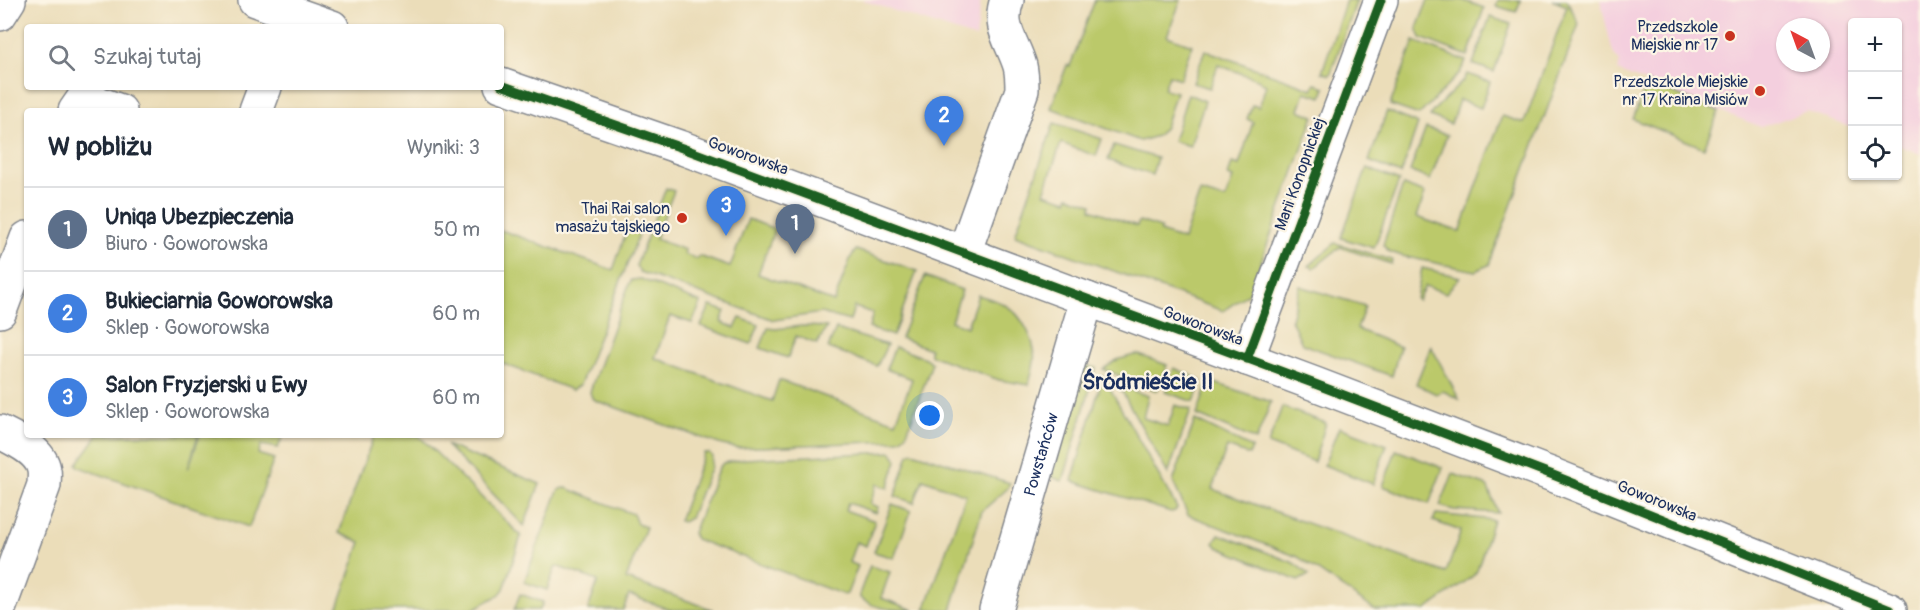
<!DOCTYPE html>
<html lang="pl">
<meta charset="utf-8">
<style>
body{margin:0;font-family:Pangolin,sans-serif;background:#f2f2f3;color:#1f2937}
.controls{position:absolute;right:18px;top:18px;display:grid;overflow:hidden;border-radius:6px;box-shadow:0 2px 4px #0004}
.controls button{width:54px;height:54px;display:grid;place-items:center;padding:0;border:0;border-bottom:2px solid #e0e1e3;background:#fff;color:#1f2937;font:30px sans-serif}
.compass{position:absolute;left:1776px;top:18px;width:54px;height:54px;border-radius:50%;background:#fff;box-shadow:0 2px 4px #0004;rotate:319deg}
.you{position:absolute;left:930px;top:416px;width:21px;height:21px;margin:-15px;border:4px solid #fff;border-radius:50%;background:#1a73e8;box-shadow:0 0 0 9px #1a73e833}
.badge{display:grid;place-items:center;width:39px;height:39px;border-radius:50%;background:#db2777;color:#fff;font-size:20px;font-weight:700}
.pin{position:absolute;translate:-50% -50px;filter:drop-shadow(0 2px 3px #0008)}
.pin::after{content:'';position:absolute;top:32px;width:21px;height:18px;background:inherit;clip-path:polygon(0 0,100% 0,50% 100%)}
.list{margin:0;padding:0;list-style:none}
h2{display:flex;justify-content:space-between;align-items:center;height:78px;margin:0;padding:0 24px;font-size:26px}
h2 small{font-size:20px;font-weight:400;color:#747a83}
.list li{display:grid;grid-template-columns:39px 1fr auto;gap:18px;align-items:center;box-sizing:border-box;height:84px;padding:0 24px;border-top:2px solid #e0e1e3}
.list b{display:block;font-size:22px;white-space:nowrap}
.list p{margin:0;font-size:20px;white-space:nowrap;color:#747a83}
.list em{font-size:20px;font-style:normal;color:#747a83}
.icon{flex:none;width:33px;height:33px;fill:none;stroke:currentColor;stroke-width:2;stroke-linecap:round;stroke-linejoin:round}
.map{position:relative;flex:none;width:1920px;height:610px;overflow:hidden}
.search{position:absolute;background:#fff;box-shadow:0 2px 4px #0004;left:24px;top:24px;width:480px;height:66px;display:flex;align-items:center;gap:15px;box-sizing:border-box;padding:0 21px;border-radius:6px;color:#747a83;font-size:22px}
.panel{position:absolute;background:#fff;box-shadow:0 2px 4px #0004;left:24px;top:108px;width:480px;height:330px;border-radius:6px}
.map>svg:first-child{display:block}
</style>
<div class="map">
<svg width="1920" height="610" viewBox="0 0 1920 610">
<rect width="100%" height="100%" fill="#fcf5e5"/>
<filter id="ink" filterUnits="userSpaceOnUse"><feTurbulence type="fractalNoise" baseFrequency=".0167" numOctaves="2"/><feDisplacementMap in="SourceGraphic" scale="12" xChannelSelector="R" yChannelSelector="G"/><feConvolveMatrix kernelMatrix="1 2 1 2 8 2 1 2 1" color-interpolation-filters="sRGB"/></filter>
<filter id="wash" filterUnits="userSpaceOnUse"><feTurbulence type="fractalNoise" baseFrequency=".008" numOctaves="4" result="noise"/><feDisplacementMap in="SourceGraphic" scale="24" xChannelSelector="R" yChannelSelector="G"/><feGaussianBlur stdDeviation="1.35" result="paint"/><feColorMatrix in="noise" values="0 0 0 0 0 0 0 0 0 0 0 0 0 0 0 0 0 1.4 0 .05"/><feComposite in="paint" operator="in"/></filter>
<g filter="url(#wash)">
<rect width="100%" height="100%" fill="#ebddb9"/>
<!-- built -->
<g fill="#f4cfde" fill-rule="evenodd">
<polygon points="862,0 981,0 976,38"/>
<path d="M1600,0h320v154l-22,-9v-123h-46v106l-45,-17 -46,16 -144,-56 3,-9 -7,-9zM1785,27h36v36h-36z"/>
</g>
<!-- green -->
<g fill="#bbc96a" stroke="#6b7c64" stroke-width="1.5">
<polygon points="1095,0 1181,0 1167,36 1192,45 1180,79 1169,75 1164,89 1176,92 1165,127 1157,136 1140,141 1051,108 1067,65 1070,66"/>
<polygon points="1346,0 1357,0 1330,75 1322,72"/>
<polygon points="1428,0 1462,0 1484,8 1468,56 1421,38 1417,28"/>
<polygon points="1498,0 1521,0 1516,12 1496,6"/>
<polygon points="1552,0 1567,0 1579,24 1489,265 1475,271 1402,256 1388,251 1383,245 1403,185 1425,193 1417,217 1460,232 1502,116 1524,123 1567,6"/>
<polygon points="1490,17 1511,24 1494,72 1473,64"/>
<polygon points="1414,41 1466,61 1459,74 1419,115 1390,105"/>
<polygon points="1205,50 1312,89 1315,84 1325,87 1322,97 1305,92 1299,110 1314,116 1250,292 1223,311 1015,235 1054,123 1102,139 1096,156 1061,143 1044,193 1067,200 1069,196 1092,204 1091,209 1137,226 1139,221 1161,228 1160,232 1183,240 1200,192 1225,199 1233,178 1228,176 1232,163 1239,165 1253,122 1247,119 1252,105 1259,107 1266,85 1260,82 1260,80 1218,65 1210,88 1193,83"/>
<polygon points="1467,74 1490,82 1481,108 1459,100 1451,124 1430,116 1433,111 1463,81"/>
<polygon points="1647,83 1719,111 1704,148 1633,119"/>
<polygon points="1188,94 1205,101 1190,146 1173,141"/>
<polygon points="1387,111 1418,124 1401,174 1369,161"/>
<polygon points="1426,128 1447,135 1430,180 1410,171"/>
<polygon points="1114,145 1157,158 1152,175 1108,160"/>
<polygon points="1367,168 1399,181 1374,248 1341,238"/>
<polygon points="666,188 674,191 655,239 685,250 684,254 697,259 699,256 730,267 748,219 775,229 758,274 834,302 851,257 856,250 917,271 893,336 869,328 873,313 854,307 850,321 821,313 774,320 640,272 636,266"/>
<polygon points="629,224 641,229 580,385 572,390 501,363 501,230 613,270"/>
<polygon points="1335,243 1392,260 1391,264 1340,247 1314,268 1309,266"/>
<polygon points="1422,268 1460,277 1446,293 1425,286 1418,300 1416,299"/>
<path d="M925,276l37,14 -11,31 16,6 11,-32c9,3 19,5 27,10 17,9 32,38 29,57 -1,8 -4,16 -5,23l-30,-5 -69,-25v-6l-29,-11z"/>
<polygon points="641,279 701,303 692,323 670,316 655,358 772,401 779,380 896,422 912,379 886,369 895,347 925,358 932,363 906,435 902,439 895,441 737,448 722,445 597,401 592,398 590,392 594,380 629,284 632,280"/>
<polygon points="1300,286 1365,306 1357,329 1400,347 1392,376 1302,344 1291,319"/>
<polygon points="710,306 725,311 721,322 735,328 740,318 759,325 751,344 701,326"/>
<polygon points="802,326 827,327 817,344 796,336 788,358 760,348 768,328 775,329"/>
<polygon points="836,329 887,345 877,366 828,348"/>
<polygon points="1431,346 1459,399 1443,391 1436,394 1416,384"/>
<polygon points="1134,355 1139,355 1167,365 1157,391 1103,369 1117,360"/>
<polygon points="1084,365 1096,368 1063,481 1051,477"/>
<polygon points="1174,368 1199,379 1201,382 1194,402 1165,392"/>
<polygon points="1103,376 1177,508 1175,511 1171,512 1072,481"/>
<polygon points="1212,382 1271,402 1256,440 1197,415 1207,385"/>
<polygon points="1119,386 1148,396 1143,418 1168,426 1175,405 1191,410 1168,474"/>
<polygon points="1282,407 1326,423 1314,462 1268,444"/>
<polygon points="1195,420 1252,448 1249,455 1227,447 1212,489 1446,573 1461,531 1433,521 1436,514 1493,520 1477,571 1473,576 1426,610 1375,610 1298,557 1188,515 1173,482"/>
<polygon points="1339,427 1387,445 1373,484 1324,465"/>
<polygon points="98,435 198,435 188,469 200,435 283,435 278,448 261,445 258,454 274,459 249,527 79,467 77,464"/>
<polygon points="374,435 418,435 521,536 504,589 499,595 472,610 337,610 361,542 339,533"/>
<polygon points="446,445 540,484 524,526"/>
<polygon points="1396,450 1443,468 1429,504 1383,486"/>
<polygon points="892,452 897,460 888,488 877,484 870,504 878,507 876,513 848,503 845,510 875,521 866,546 856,542 849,562 858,566 847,594 844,595 695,539 693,533 719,468 723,463 745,459"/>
<polygon points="913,452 1010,483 1007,489 982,511 951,610 925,610 966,495 923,479 914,503 895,496 909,454"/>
<polygon points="704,453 709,453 712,456 711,466 690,518 683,522 679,521"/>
<polygon points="1453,474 1485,485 1488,488 1498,513 1454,510 1440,506"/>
<polygon points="566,488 633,514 637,524 646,527 626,579 714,610 671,610 629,595 623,610 588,610 598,581 556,566 547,590 524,582 557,493 560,489"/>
<polygon points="892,504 911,511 894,558 874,552"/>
<polygon points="1219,534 1294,563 1309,575 1298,581 1218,547 1214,543"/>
<path d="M870,566l20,6 -9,26 33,12c-19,0 -38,0 -54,-12v-6z"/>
<polygon points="520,594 543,602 540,610 514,610"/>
</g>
</g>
<g filter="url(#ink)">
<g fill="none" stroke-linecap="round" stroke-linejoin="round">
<!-- minor casing -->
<g stroke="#83868c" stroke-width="36">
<g id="minor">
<polyline points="255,0 332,27"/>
<polyline points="0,14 9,0"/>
<polyline points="501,85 685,149 1315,384 1553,475 1890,610"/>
<polyline points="75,111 84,98 120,111"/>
<polyline points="256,111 265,87"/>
<path d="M964,253l58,-163c0,-8 0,-16 -2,-24 -7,-24 -23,-39 -13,-66"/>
<polyline points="0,311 27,238"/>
<polyline points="1247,359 1381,0"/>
<path d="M0,432c16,8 41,19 44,38 1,5 0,11 0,15l-44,121"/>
<path id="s1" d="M996,610l91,-311"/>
</g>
</g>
<!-- minor -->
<use href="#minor" stroke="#fff" stroke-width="33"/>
<!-- cycleway casing -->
<g stroke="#fcf5e5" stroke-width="13">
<g id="cycleway">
<polyline points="501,85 685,149 1315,384 1553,475 1890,610"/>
<polyline points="1247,359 1381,0"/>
</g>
</g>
<!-- cycleway -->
<use href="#cycleway" stroke="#1b5e20" stroke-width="9"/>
</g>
</g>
<!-- markers -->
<g fill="#c8321e" stroke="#fcf5e5" stroke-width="2">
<circle cx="1730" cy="36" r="6"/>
<circle cx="1760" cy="91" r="6"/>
<circle cx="682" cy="218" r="6"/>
</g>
<g text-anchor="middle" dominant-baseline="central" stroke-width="4.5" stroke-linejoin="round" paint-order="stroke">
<!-- poi labels -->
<g font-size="16" fill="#1b2f5e" stroke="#fcf5e5" text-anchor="end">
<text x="1718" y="27">Przedszkole<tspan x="1718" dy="18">Miejskie nr 17</tspan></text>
<text x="1748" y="82">Przedszkole Miejskie<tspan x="1748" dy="18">nr 17 Kraina Misiów</tspan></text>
<text x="670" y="209">Thai Rai salon<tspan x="670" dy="18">masażu tajskiego</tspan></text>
</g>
<!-- street labels -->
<g font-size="16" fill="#1b2f5e" stroke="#fcf5e5">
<text transform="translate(748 156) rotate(20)">Goworowska</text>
<text transform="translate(1300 174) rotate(-70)">Marii Konopnickiej</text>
<text transform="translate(1203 326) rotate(21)">Goworowska</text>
<text stroke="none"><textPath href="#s1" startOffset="162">Powstańców</textPath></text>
<text transform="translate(1657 501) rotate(22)">Goworowska</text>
</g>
<!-- district labels -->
<g font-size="22" font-weight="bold" fill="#1b2f5e" stroke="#fcf5e5">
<text x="1148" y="382">Śródmieście II</text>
</g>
</g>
</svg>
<div class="controls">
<button>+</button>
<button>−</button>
<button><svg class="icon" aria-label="locate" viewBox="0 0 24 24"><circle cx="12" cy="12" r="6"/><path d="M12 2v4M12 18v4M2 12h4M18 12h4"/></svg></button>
</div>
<svg class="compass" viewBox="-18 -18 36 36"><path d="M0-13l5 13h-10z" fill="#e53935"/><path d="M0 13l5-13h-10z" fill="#747a83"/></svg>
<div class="you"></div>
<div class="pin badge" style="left:795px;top:254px;background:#5c6f8a">1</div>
<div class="pin badge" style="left:944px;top:146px;background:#3f7fe0">2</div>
<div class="pin badge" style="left:726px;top:236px;background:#3f7fe0">3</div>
<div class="search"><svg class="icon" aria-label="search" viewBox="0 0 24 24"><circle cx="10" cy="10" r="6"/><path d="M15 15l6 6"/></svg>Szukaj tutaj</div>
<section class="panel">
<h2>W pobliżu<small>Wyniki: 3</small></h2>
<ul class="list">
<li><span class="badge" style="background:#5c6f8a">1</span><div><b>Uniqa Ubezpieczenia</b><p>Biuro · Goworowska</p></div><em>50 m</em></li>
<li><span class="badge" style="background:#3f7fe0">2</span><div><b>Bukieciarnia Goworowska</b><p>Sklep · Goworowska</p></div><em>60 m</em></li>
<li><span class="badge" style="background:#3f7fe0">3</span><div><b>Salon Fryzjerski u Ewy</b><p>Sklep · Goworowska</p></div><em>60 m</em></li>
</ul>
</section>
</div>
